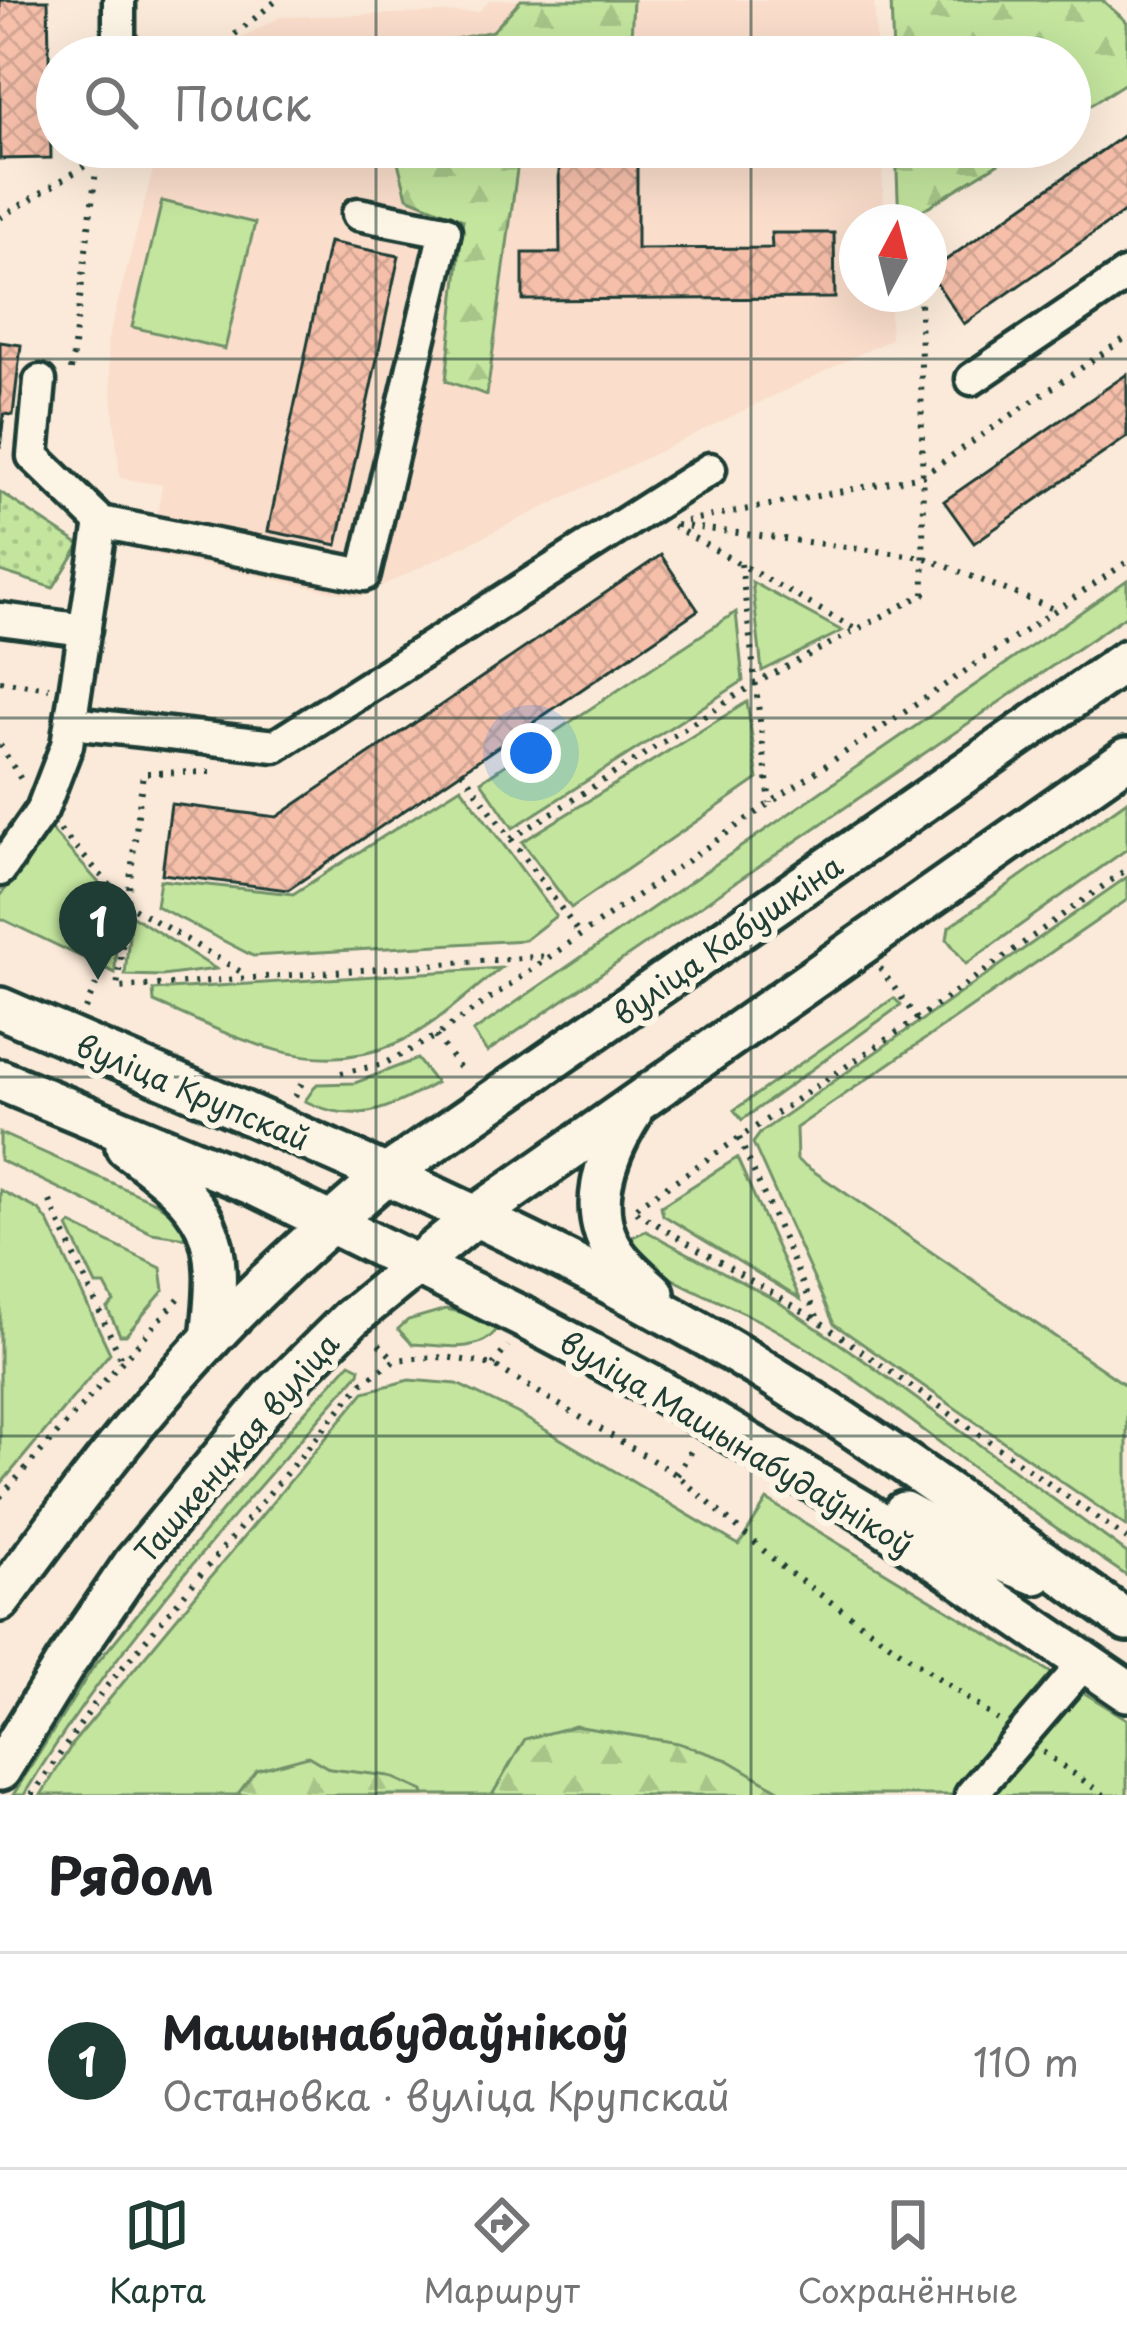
<!DOCTYPE html>
<html lang="ru">
<meta charset="utf-8">
<style>
body{margin:0;font-family:"Playpen Sans",sans-serif;background:#f6f6f6;color:#202124}
.compass{position:absolute;left:839px;top:204px;width:108px;height:108px;border-radius:50%;background:#fff;box-shadow:0 12px 48px #0002;rotate:7deg}
.you{position:absolute;left:531px;top:753px;width:42px;height:42px;margin:-30px;border:9px solid #fff;border-radius:50%;background:#1a73e8;box-shadow:0 0 0 18px #1a73e833}
.badge{display:grid;place-items:center;width:78px;height:78px;border-radius:50%;background:#1f3d34;color:#fff;font-size:39px;font-weight:700}
.pin{position:absolute;translate:-50% -99px;filter:drop-shadow(0 3px 6px #0008)}
.pin::after{content:'';position:absolute;top:63px;width:42px;height:36px;background:inherit;clip-path:polygon(0 0,100% 0,50% 100%)}
.list{margin:0;padding:0;list-style:none}
h2{display:flex;justify-content:space-between;align-items:center;height:156px;margin:0;padding:0 48px;font-size:51px}
h2 small{font-size:39px;font-weight:400;color:#757577}
.list li{display:grid;grid-template-columns:78px 1fr auto;gap:36px;align-items:center;box-sizing:border-box;height:216px;padding:0 48px;border-top:3px solid #e0e0e0}
.list b{display:block;font-size:45px;white-space:nowrap}
.list p{margin:0;font-size:39px;white-space:nowrap;color:#757577}
.list em{font-size:39px;font-style:normal;color:#757577}
.icon{flex:none;width:66px;height:66px;fill:none;stroke:currentColor;stroke-width:2;stroke-linecap:round;stroke-linejoin:round}
.map{position:relative;flex:none;width:1127px;height:1795px;overflow:hidden}
.search{position:absolute;background:#fff;box-shadow:0 12px 48px #0002;left:36px;right:36px;top:36px;height:132px;display:flex;align-items:center;gap:30px;box-sizing:border-box;padding:0 42px;border-radius:66px;color:#757577;font-size:45px}
.sheet{height:372px;background:#fff}
nav{display:flex;justify-content:space-around;align-items:center;box-sizing:border-box;height:168px;border-top:3px solid #e0e0e0;background:#fff;font-size:33px;color:#757577}
nav a{display:grid;justify-items:center;gap:6px}
nav .on{color:#1f3d34}
.map>svg:first-child{display:block}
</style>
<div class="map">
<svg width="1127" height="1795" viewBox="0 0 1127 1795">
<defs>
<pattern id="forest-firs" width="22" height="20" patternUnits="userSpaceOnUse" patternTransform="scale(3)"><rect width="22" height="20" fill="#c3e59e"/><path d="M5 1l3.5 6h-7zM16 11l3.5 6h-7z" fill="#a7c589"/></pattern>
<pattern id="park-dots" width="8" height="8" patternUnits="userSpaceOnUse" patternTransform="scale(3)"><rect width="8" height="8" fill="#c3e59e"/><path d="M2 2h.1M6 6h.1" fill="none" stroke="#a7c589" stroke-width="1.8" stroke-linecap="round"/></pattern>
<pattern id="building-cross-hatch" width="8" height="8" patternUnits="userSpaceOnUse" patternTransform="scale(3)"><rect width="8" height="8" fill="#f6bfaa"/><path d="M0 0l8 8M0 8l8-8" fill="none" stroke="#d2a593"/></pattern>
</defs>
<rect width="100%" height="100%" fill="#fbead9"/>
<filter id="ink" filterUnits="userSpaceOnUse"><feTurbulence type="fractalNoise" baseFrequency=".00833" numOctaves="2"/><feDisplacementMap in="SourceGraphic" scale="24" xChannelSelector="R" yChannelSelector="G"/><feConvolveMatrix kernelMatrix="1 2 1 2 8 2 1 2 1" color-interpolation-filters="sRGB"/></filter>
<g filter="url(#ink)">
<!-- built -->
<g fill="#faddcb">
<polygon points="490,0 874,0 877,57 217,57 228,45 280,17 479,12"/>
<polygon points="159,147 881,147 885,222 857,222 857,294 889,294 891,339 359,597 152,554 162,485 120,478 107,343"/>
</g>
<!-- green -->
<g fill="#c3e59e" stroke="#719169" stroke-width="3">
<polygon points="162,201 255,223 225,349 132,327"/>
<polygon points="1127,580 1127,615 487,1052 473,1032"/>
<polygon points="752,582 842,631 762,671"/>
<polygon points="736,612 743,681 513,828 481,781"/>
<polygon points="747,702 758,779 571,908 522,842"/>
<polygon points="461,787 556,916 525,940 253,956 156,906 160,880 293,894"/>
<polygon points="1127,801 1127,849 966,964 947,939 949,927"/>
<polygon points="47,825 117,903 115,973 0,918 0,895 24,869"/>
<polygon points="1127,877 1127,900 796,1128 797,1160 1127,1386 1127,1527 834,1324 753,1143 761,1132"/>
<polygon points="131,915 216,969 162,976 125,975"/>
<path d="M501,968c-33,25 -68,60 -106,76 -86,36 -163,-9 -241,-42l-1,-12z"/>
<polygon points="894,998 901,1005 742,1120 734,1110"/>
<path d="M417,1059l19,24c-46,25 -78,44 -131,18l12,-17 38,-1z"/>
<polygon points="0,1133 157,1203 192,1229 194,1239 152,1233 0,1160"/>
<polygon points="737,1158 800,1299 663,1215 661,1206"/>
<polygon points="0,1190 39,1210 49,1223 110,1353 0,1485"/>
<polygon points="71,1224 161,1268 164,1290 126,1335 120,1335 107,1308 114,1302 105,1285 96,1285 68,1227"/>
<path d="M646,1231l131,70 85,58 265,194v23c-38,-26 -76,-51 -113,-78 -87,-63 -168,-133 -264,-182 -39,-20 -99,-39 -124,-76z"/>
<path d="M446,1309l23,5 28,16c-20,25 -55,15 -85,14l-14,-15 10,-9z"/>
<path d="M350,1363l10,5 -1,5c-116,132 -245,272 -335,422h-11l79,-126 201,-244z"/>
<polygon points="409,1380 457,1384 517,1413 739,1545 767,1500 1127,1719 1127,1795 41,1795 73,1743 364,1392"/>
</g>
<!-- forest -->
<g fill="url(#forest-firs)" stroke="#719169" stroke-width="3">
<polygon points="521,0 633,0 630,57 371,57 493,31"/>
<polygon points="891,0 1102,0 1127,22 1127,82 1070,118 1070,57 893,57"/>
<polygon points="394,147 520,147 487,395 446,381 463,220 407,197"/>
<polygon points="896,147 1025,147 903,222 899,222"/>
<polygon points="575,1726 678,1743 728,1760 787,1795 492,1795 525,1739"/>
<polygon points="308,1756 330,1769 389,1776 423,1791 424,1795 237,1795 256,1770"/>
</g>
<!-- park -->
<polygon fill="url(#park-dots)" stroke="#719169" stroke-width="3" points="0,492 80,545 53,588 0,571"/>
<!-- building -->
<g fill="url(#building-cross-hatch)" stroke="#1f3d34" stroke-width="3">
<polygon points="0,0 48,0 51,158 0,159"/>
<polygon points="1127,133 1127,210 964,324 929,272"/>
<polygon points="637,160 637,249 772,248 771,233 834,233 835,298 523,300 523,253 560,253 559,161"/>
<polygon points="329,242 399,256 337,545 268,531"/>
<polygon points="0,342 21,345 13,415 4,414 0,448"/>
<polygon points="1127,374 1127,437 974,543 944,501"/>
<polygon points="661,555 698,610 288,890 162,874 171,804 277,817"/>
</g>
<g fill="none" stroke-linecap="round" stroke-linejoin="round">
<!-- minor casing -->
<g stroke="#1f3d34" stroke-width="39">
<g id="minor">
<polyline points="119,0 119,57"/>
<polyline points="972,379 1127,274"/>
<polyline points="40,381 33,456 101,522"/>
<polyline points="0,619 85,630"/>
<polyline points="72,723 275,746 710,469"/>
<polyline points="0,870 42,810 67,745 101,522 364,575 445,231 358,214"/>
<polyline points="971,1795 1086,1661"/>
</g>
</g>
<!-- major casing -->
<g stroke="#1f3d34" stroke-width="48">
<g id="major">
<path d="M0,1008c230,99 464,192 683,315 156,87 299,194 444,298"/>
<polyline points="0,1080 254,1185 524,1318 654,1387 863,1511 1127,1691"/>
<path d="M631,1114c-26,42 -48,100 -12,145 10,12 23,23 35,34"/>
<path d="M126,1147c86,63 98,84 85,191"/>
<polyline points="904,1512 965,1545 1035,1574"/>
<path d="M0,1601c67,-91 135,-182 212,-264 54,-58 114,-111 174,-162l741,-515"/>
<polyline points="0,1770 65,1664 134,1563 275,1393 350,1319 477,1215 1127,758"/>
</g>
</g>
<!-- path -->
<g stroke="#1f3d34" stroke-width="6" stroke-dasharray="3 9" stroke-linecap="butt">
<polyline points="207,57 277,0"/>
<polyline points="920,213 920,222"/>
<polyline points="0,218 98,158 109,147"/>
<polyline points="71,370 99,147"/>
<polyline points="686,521 922,476 1127,337"/>
<polyline points="676,525 923,557 1056,610"/>
<polyline points="673,526 858,631"/>
<polyline points="741,564 770,803"/>
<polyline points="0,681 49,688"/>
<polyline points="0,745 22,781"/>
<polyline points="462,771 581,936"/>
<polyline points="210,772 143,773 117,988 549,956"/>
<polyline points="60,830 127,904 246,975"/>
<polyline points="511,839 756,683 924,594 920,294"/>
<polyline points="880,968 917,1019"/>
<polyline points="85,1009 98,980"/>
<polyline points="436,1036 461,1070"/>
<polyline points="341,1073 384,1064 436,1036 770,803 1127,562"/>
<polyline points="295,1097 305,1076"/>
<polyline points="739,1138 819,1321"/>
<polyline points="50,1201 122,1361"/>
<polyline points="636,1207 917,1019 1127,869"/>
<polyline points="636,1212 819,1321 1127,1539"/>
<polyline points="379,1344 395,1360"/>
<polyline points="493,1365 508,1346"/>
<polyline points="677,1475 693,1447"/>
<polyline points="0,1497 181,1296"/>
<polyline points="1043,1752 1104,1795"/>
<polyline points="32,1795 106,1687 363,1382 395,1360 416,1358 446,1357 493,1365 677,1475 787,1571 998,1720"/>
</g>
<!-- minor -->
<use href="#minor" stroke="#fcf5e5" stroke-width="30"/>
<!-- major -->
<use href="#major" stroke="#fcf5e5" stroke-width="39"/>
</g>
</g>
<!-- grid -->
<path fill="none" stroke="#1f3d34" stroke-width="3" stroke-opacity="0.55" d="M376,0v57M751,0v57M376,147v1648M751,147v1648M0,359h1127M0,718h1127M0,1077h1127M0,1436h1127"/>
<g text-anchor="middle" dominant-baseline="central" stroke-width="12" stroke-linejoin="round" paint-order="stroke">
<!-- street labels -->
<g font-size="30" fill="#1f3d34" stroke="#fcf5e5">
<text transform="translate(727 939) rotate(-35)">вуліца Кабушкіна</text>
<text transform="translate(193 1091) rotate(23)">вуліца Крупскай</text>
<text transform="translate(737 1442) rotate(31)">вуліца Машынабудаўнікоў</text>
<text transform="translate(236 1447) rotate(-49)">Ташкенцкая вуліца</text>
</g>
</g>
</svg>
<svg class="compass" viewBox="-18 -18 36 36"><path d="M0-13l5 13h-10z" fill="#e53935"/><path d="M0 13l5-13h-10z" fill="#757577"/></svg>
<div class="you"></div>
<div class="pin badge" style="left:98px;top:980px">1</div>
<div class="search"><svg class="icon" aria-label="search" viewBox="0 0 24 24"><circle cx="10" cy="10" r="6"/><path d="M15 15l6 6"/></svg>Поиск</div>
</div>
<section class="sheet">
<h2>Рядом<small></small></h2>
<ul class="list">
<li><span class="badge">1</span><div><b>Машынабудаўнікоў</b><p>Остановка · вуліца Крупскай</p></div><em>110 m</em></li>
</ul>
</section>
<nav>
<a class="on"><svg class="icon" aria-label="map" viewBox="0 0 24 24"><path d="M3 6l6-2 6 2 6-2v14l-6 2-6-2-6 2zM9 4v14M15 6v14"/></svg>Карта</a>
<a><svg class="icon" aria-label="directions" viewBox="0 0 24 24"><path d="M12 3l9 9-9 9-9-9zM9 14v-3h6M13 9l2 2-2 2"/></svg>Маршрут</a>
<a><svg class="icon" aria-label="saved" viewBox="0 0 24 24"><path d="M7 4h10v16l-5-4-5 4z"/></svg>Сохранённые</a>
</nav>
